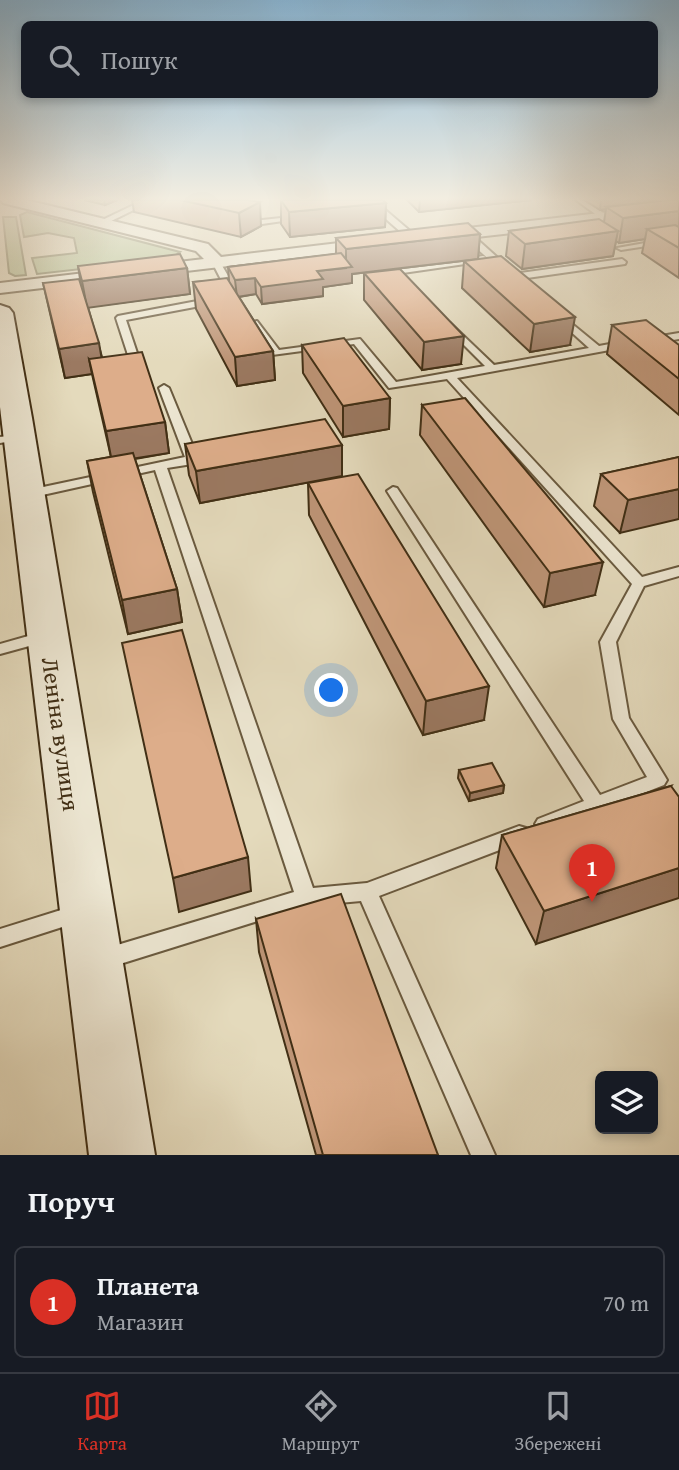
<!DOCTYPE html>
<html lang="uk">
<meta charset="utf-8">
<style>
body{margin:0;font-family:"Gentium Book Plus",serif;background:#20242c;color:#f1f3f6}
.controls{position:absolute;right:21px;bottom:21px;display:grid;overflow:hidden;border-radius:10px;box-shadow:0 4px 10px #0003}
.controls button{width:63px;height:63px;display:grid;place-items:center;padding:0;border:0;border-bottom:2px solid #363941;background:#171b24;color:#f1f3f6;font:35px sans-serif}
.you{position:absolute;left:332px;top:691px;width:24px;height:24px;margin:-18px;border:5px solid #fff;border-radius:50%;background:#1a73e8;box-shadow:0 0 0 10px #1a73e833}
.badge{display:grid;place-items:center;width:46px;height:46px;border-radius:50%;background:#d93025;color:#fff;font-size:23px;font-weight:700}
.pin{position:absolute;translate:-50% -58px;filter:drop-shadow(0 2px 4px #0008)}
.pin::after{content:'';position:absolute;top:37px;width:24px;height:21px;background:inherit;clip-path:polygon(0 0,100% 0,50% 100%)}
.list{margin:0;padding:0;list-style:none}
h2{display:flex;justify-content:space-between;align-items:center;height:91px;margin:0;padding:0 28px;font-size:30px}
h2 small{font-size:23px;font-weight:400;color:#9ea1a6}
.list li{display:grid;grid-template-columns:46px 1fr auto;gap:21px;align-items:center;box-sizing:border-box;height:112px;margin:0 14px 14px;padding:0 14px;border:2px solid #363941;border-radius:10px}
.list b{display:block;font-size:26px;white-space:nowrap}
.list p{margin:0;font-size:23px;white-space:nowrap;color:#9ea1a6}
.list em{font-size:23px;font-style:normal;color:#9ea1a6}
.icon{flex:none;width:38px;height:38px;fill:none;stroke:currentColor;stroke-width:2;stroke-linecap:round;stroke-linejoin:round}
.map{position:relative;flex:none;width:679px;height:1155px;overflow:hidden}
.search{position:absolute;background:#171b24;box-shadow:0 4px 10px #0003;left:21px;right:21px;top:21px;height:77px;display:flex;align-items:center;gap:18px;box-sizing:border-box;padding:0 24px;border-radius:10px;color:#9ea1a6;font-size:26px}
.sheet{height:217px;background:#171b24}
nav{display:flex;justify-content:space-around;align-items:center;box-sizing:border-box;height:98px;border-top:2px solid #363941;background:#171b24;font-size:19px;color:#9ea1a6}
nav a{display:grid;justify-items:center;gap:4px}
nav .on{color:#d93025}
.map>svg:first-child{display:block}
</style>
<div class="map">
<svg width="679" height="1155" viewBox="0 0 679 1155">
<rect width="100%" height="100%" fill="#e4dabc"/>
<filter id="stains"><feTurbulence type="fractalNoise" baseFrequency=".00286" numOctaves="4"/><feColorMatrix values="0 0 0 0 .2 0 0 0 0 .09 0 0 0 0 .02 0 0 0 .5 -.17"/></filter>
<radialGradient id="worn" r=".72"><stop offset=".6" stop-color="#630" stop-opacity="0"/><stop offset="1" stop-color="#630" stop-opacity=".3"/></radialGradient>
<!-- green -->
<g fill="#b4c091" stroke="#7a7853" stroke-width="2">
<polygon points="27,212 180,252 170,259 37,274 32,258 77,253 74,238 48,233 24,237 20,215"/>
<polygon points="3,217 16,217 26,275 15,276 9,273"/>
</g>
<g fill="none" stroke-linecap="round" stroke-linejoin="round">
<!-- lane casing -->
<g stroke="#6a5a3f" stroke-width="4">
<g id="lane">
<polygon points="144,200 154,200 101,226 94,224"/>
<polygon points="576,200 585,200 609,217 602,219"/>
<polygon points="383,208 417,237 417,241 411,241 378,212 368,213 364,211"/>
<polygon points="243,216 262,220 300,216 304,218 262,224 240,220 240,216"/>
<polygon points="463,232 469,232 509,268 509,272 503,272 463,236"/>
<polygon points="679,237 679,241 621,250 617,248"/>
<polygon points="483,256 486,257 486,261 382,276 378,273 382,270"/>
<polygon points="622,259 626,262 625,264 513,280 509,277 513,274"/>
<polygon points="213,260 220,262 239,295 237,297 229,295 212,262"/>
<polygon points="213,298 218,301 216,303 126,320 138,356 129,358 116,318 118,316"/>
<polygon points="560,314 599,346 626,341 631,344 626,347 457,378 642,577 679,567 679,576 644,586 616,642 629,718 664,775 667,780 664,785 544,832 538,829 535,824 538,819 584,801 387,491 393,487 397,488 600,795 647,777 613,719 600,642 632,584 447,379 389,388 354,344 272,355 249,323 257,321 279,350 360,339 396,382 485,366 447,328 447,324 450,323 494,365 589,348 557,319 555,317"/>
<polygon points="679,333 679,339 649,344 644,341 649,338"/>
<polygon points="164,385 169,388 197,456 205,454 211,458 205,462 167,468 313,888 367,883 519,826 526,828 528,834 526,840 379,896 495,1155 471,1155 361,901 306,906 104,969 97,966 94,959 97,952 104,949 294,892 155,470 29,498 23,494 29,490 185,457 159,388"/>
<polygon points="21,434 25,435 25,439 0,443 0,437"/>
<polygon points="46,631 51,632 54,636 51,640 0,654 0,644"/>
<polygon points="77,905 84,908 87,914 84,920 0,947 0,929"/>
</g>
</g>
<!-- street casing -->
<g stroke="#6a5a3f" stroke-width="4">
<g id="street">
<polygon points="1,200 26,200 208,244 221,257 373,239 381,244 373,249 0,293 0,283 204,259 196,251 3,203"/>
<polygon points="679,204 679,214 441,241 433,236 441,231"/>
</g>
</g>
<!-- secondary casing -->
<g stroke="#412f15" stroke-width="4">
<polygon id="secondary" points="0,305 9,308 13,313 32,418 155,1155 89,1155 0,407"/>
</g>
<!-- lane -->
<use href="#lane" fill="#ede7d3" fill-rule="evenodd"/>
<!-- street -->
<use href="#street" fill="#ede7d3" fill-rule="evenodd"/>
<!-- secondary -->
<use href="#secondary" fill="#ede7d3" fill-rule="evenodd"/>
</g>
<!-- wall -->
<g fill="#be9577" stroke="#412f15" stroke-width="2">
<polygon points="84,200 117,200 105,205"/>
<polygon points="132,200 248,200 261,226 241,237 134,212"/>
<polygon points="281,200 386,203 385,227 290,237 281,224"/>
<polygon points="407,200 532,200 419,212"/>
<polygon points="584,200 679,200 679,278 642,253 645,239 619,243 616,241 613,256 522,269 506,256 509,231 604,222 606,209 600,210"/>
<polygon points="480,234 478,259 352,274 352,283 323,287 323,296 262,304 256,294 239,297 273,351 275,380 237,386 196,309 193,282 229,280 228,267 336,254 336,238"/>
<polygon points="464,261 570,345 530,352 462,288"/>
<polygon points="78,266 187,268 190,294 88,307 102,357 165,422 169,453 135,459 177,589 182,622 128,634 93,492 87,461 111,457 92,374 65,378 43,283 81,285"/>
<polygon points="364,273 461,364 422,370 364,300"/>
<polygon points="612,325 679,345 679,415 607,354"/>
<polygon points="302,345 390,398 389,429 343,437 303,373"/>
<polygon points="422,405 595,595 544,607 420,435"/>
<polygon points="185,444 342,476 200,503 189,475"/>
<polygon points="679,457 620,533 594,506 601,474"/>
<polygon points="308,483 484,720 423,735 309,515"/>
<polygon points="459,770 504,785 503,793 469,801 458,778"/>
<polygon points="671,786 536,944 496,868 502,835"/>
<polygon points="256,919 438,1155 316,1155 259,952"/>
</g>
<!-- shaded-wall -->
<g fill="#9b7961" stroke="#412f15" stroke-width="2">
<polygon points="104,200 117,200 105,205"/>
<polygon points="420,200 532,200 419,212"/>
<polygon points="601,200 679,200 606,207 606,209 600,210"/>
<polygon points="260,202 261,226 241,237 239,213"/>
<polygon points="386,203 385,227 290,237 289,212"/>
<polygon points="679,211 679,235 647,229 645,239 619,243 623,218"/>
<polygon points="618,231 613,256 522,269 525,244"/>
<polygon points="480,234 478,259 352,274 352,283 323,287 323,296 262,304 261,287 317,271 346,268 346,249"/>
<polygon points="187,268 190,294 87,308 82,281"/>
<polygon points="255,278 256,294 237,297 235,280"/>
<polygon points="575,317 570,345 530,352 534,324"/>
<polygon points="464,336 461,364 422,370 424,342"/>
<polygon points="99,343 104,372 89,359 92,374 65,378 59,349"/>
<polygon points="273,351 275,380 237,386 235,357"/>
<polygon points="390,398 389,429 343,437 343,406"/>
<polygon points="165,422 169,453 112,462 106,431"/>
<polygon points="342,445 342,476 200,503 196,471"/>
<polygon points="679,489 679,519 620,533 628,500"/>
<polygon points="603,562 595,595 544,607 550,573"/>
<polygon points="177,589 182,622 128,634 122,600"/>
<polygon points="489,686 484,720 423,735 426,701"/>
<polygon points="504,785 503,793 469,801 470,793"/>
<polygon points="248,857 251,891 179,912 173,878"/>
<polygon points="679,868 679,898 536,944 544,911"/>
</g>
<!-- building -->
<g fill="#ddad8a" stroke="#412f15" stroke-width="2">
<polygon points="180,200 248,200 260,202 239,213"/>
<polygon points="281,200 383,200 386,203 289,212"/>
<polygon points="669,200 679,200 679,211 623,218 606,207"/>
<polygon points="599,219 618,231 525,244 509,231"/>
<polygon points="468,223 480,234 346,249 336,238"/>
<polygon points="675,225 679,227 679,248 647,229"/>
<polygon points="341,253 352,267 317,271 323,279 261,287 255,278 235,280 228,267"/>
<polygon points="180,254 187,268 82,281 78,266"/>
<polygon points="501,256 575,317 534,324 464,261"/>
<polygon points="400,269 464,336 424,342 364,273"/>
<polygon points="227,278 273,351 235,357 193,282"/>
<polygon points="79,279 99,343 59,349 43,283"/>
<polygon points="646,320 679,345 679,379 612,325"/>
<polygon points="344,338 390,398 343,406 302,345"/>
<polygon points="142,352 165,422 106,431 89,359"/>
<polygon points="465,398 603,562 550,573 422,405"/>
<polygon points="325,419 342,445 196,471 185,444"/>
<polygon points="133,453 177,589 122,600 87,461"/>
<polygon points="679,457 679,489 628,500 601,474"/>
<polygon points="358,474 489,686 426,701 308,483"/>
<polygon points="182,630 248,857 173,878 122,643"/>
<polygon points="492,763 504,785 470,793 459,770"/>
<polygon points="671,786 679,797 679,868 544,911 502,835"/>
<polygon points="341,894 438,1155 323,1155 256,919"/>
</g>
<!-- sky -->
<linearGradient id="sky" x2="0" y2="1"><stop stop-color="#88b6d6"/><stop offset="0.55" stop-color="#f3eee1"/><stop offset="1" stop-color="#f3eee1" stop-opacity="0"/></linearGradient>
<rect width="679" height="362" fill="url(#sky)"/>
<g text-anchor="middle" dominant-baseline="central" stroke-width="6" stroke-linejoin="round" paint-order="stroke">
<!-- street labels -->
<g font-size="24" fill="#412f15" stroke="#ede7d3">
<text transform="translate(61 734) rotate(82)">Леніна вулиця</text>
</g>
</g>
<rect width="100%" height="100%" filter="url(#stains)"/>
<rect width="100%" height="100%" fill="url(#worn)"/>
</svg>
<div class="controls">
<button><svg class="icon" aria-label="layers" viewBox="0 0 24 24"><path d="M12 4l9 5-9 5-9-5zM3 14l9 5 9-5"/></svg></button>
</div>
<div class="you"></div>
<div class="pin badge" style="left:592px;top:902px">1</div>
<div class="search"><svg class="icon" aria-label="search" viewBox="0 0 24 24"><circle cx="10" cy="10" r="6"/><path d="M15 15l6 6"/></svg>Пошук</div>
</div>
<section class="sheet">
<h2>Поруч<small></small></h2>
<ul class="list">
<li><span class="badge">1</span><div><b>Планета</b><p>Магазин</p></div><em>70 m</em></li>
</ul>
</section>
<nav>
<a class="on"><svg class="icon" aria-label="map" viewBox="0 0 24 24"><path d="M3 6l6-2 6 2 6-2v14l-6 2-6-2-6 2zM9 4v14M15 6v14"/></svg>Карта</a>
<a><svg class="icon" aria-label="directions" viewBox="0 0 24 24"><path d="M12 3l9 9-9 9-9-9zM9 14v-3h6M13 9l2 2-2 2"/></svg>Маршрут</a>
<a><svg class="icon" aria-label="saved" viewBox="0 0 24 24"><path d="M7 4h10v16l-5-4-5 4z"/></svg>Збережені</a>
</nav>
